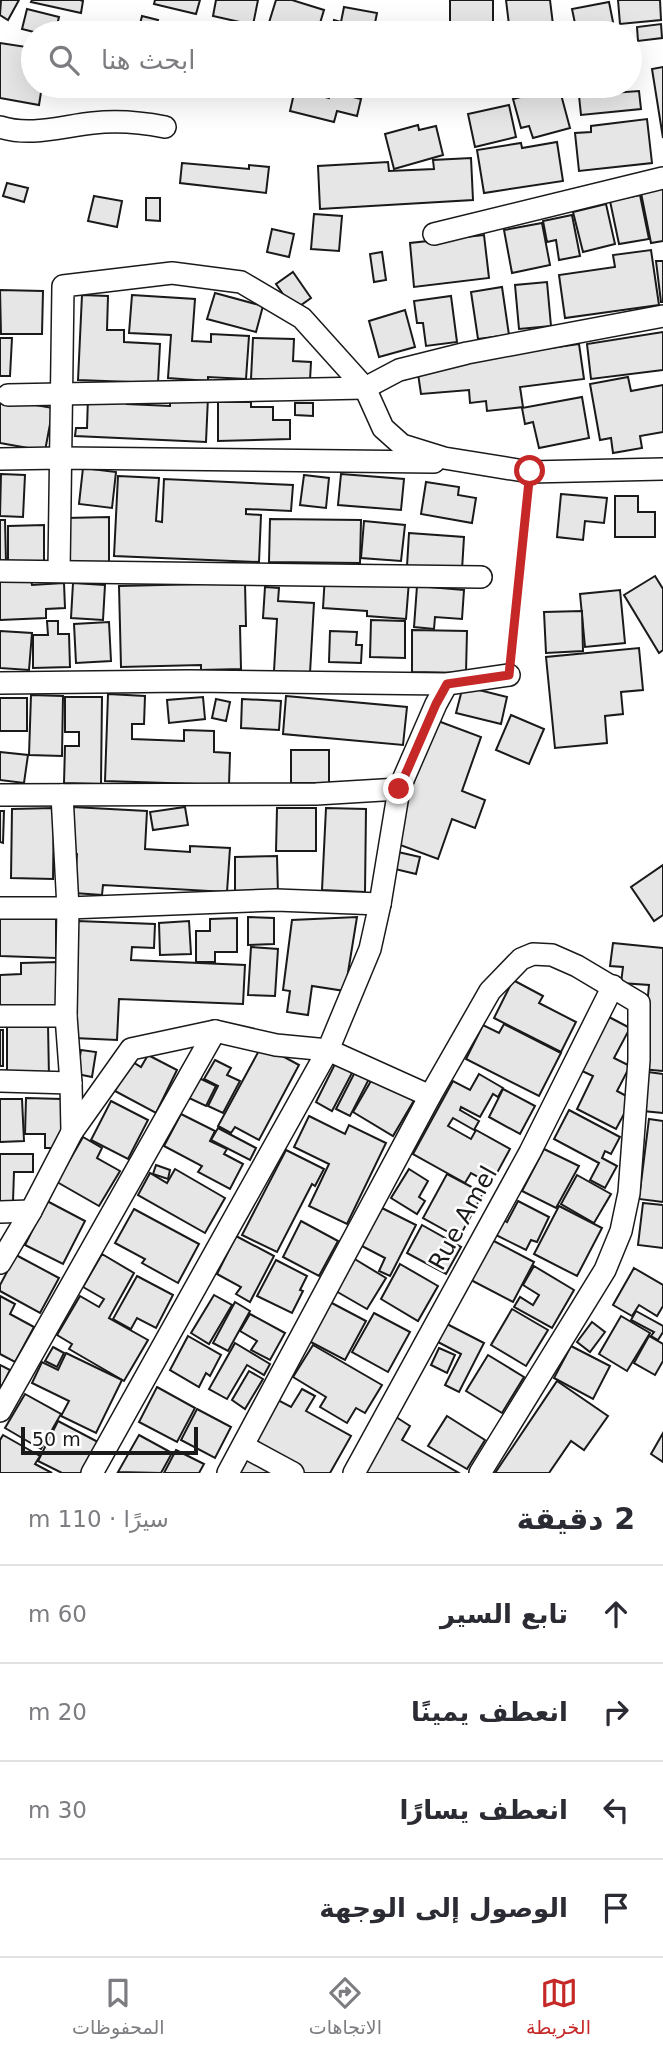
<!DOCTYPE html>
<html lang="ar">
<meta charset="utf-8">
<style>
body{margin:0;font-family:"DejaVu Sans",Vazirmatn,sans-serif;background:#f2f2f3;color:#2b2b33;direction:rtl}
.scale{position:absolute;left:21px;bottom:18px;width:177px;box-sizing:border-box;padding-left:7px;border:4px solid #1a1a1a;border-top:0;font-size:19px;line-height:24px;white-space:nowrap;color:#1a1a1a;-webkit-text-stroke:5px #fff;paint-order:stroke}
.stop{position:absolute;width:21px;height:21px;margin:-16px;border:5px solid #c62828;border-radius:50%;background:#fff}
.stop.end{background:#c62828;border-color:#fff;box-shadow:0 2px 7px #0008}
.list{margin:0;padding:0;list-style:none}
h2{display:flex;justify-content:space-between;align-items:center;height:91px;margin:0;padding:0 28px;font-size:30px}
h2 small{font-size:23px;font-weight:400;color:#7c7c81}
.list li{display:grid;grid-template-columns:46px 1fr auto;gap:21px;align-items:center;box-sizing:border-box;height:98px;padding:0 28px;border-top:2px solid #e1e1e2}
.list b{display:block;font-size:26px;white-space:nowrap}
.list em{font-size:23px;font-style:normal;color:#7c7c81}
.icon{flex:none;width:38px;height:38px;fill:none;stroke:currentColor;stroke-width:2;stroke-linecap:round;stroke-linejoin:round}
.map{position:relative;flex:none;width:663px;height:1473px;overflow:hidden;direction:ltr}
.search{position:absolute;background:#fff;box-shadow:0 7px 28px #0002;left:21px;right:21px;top:21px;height:77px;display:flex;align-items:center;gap:18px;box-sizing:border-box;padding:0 24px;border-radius:38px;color:#7c7c81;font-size:26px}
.sheet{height:483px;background:#fff}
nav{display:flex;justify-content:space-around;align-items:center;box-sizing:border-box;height:98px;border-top:2px solid #e1e1e2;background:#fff;font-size:19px;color:#7c7c81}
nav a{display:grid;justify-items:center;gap:4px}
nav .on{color:#c62828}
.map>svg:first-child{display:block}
</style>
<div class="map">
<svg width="663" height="1473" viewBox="0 0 663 1473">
<rect width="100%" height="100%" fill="#fff"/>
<!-- building -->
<g fill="#e6e6e6" stroke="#1a1a1a" stroke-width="2">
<polygon points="1,0 19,0 8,20 0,15"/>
<polygon points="32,0 80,0 83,1 81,13 31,2"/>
<polygon points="155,0 200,0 196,14 154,4"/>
<polygon points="216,0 258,0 253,25 213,16"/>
<polygon points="276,0 292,0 324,10 317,33 283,33 267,29"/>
<rect x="450" y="0" width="43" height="33"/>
<polygon points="506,0 550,0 554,33 510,33"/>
<polygon points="618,0 660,0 661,20 620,24"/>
<polygon points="609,2 615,32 577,33 572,9"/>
<polygon points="344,7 377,13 373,33 331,33 334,20 341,22"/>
<polygon points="27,9 59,17 55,33 38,33 22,29"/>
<polygon points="142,16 158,20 154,33 138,32"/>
<polygon points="661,24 662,38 638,41 637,27"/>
<polygon points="388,26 422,29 422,33 387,33"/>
<polygon points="0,43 33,48 33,86 42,86 39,105 0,98"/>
<polygon points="663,67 663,138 652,69"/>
<polygon points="352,86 394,86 393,93"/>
<polygon points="578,86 611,86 612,93 639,91 641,109 581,115"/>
<polygon points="559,87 570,128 533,138 529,126 521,128 513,99"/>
<polygon points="295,89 329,98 330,91 361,99 357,116 337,111 334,122 290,111"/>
<polygon points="509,105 516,137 475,147 468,114"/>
<polygon points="647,119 652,163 579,171 575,133 591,132 591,126"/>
<polygon points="418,125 419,130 436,126 443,155 394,169 385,134"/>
<polygon points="557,142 563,181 484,193 477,150 521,143 522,148"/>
<polygon points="471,158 473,200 320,209 318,166 388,162 389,171 434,169 433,160"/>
<polygon points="182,163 249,169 249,165 269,167 266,193 180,183"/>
<polygon points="7,183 28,188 24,202 3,196"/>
<polygon points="663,188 663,241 651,243 641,193"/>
<polygon points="640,195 649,239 619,244 610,201"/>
<polygon points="94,196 122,201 117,227 88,221"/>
<polygon points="146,198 160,198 160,221 146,220"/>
<polygon points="606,204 615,244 583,252 573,212"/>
<polygon points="314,214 342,216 339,251 311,249"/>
<polygon points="572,215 580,256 559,260 556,240 547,242 543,221"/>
<polygon points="542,223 550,265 512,273 504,230"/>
<polygon points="272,229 294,234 289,257 267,252"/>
<polygon points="484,235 489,278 414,287 410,243"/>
<polygon points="651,250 659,305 565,318 559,275 615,267 613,255"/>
<polygon points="382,252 386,280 374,282 370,254"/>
<polygon points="656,261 663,261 663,302 661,302"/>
<polygon points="293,272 311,298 294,310 276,284"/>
<polygon points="547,282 551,326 519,329 515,285"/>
<polygon points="502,287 509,335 478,339 471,292"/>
<polygon points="0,290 43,291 42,334 1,334"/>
<polygon points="215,293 263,306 256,332 207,319"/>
<polygon points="82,295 108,296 107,330 124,330 124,342 160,344 158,383 78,380"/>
<polygon points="132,295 195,299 192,341 211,342 211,334 249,336 246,379 208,377 208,381 168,378 171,335 129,333"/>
<polygon points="451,296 457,342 426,346 423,323 417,323 414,301"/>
<polygon points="405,310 415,347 379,357 369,321"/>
<polygon points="663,332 663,370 591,379 587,344"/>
<polygon points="0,338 12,338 10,376 0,376"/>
<polygon points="253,338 294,339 293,361 311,362 310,380 251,379"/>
<polygon points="579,344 584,379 520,387 523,407 487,411 486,401 470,403 469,390 421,394 417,367"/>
<polygon points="628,377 631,391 663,385 663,432 640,436 642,448 613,453 611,438 600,440 590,384"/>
<polygon points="170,396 208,397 206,442 75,436 76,428 87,428 88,397 128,399 127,404 170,406"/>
<polygon points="582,397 589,438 539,448 533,422 525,424 522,408"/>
<polygon points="0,399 53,408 45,451 0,443"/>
<polygon points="218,402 251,402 251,407 273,407 273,420 290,420 290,439 218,441"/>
<polygon points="295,403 313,403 313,416 295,415"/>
<polygon points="83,468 116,472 112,508 79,504"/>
<polygon points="1,474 25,475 23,517 0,516"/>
<polygon points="341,474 404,479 401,510 338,505"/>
<polygon points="304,475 329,478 326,508 300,505"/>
<polygon points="118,476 159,478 156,521 162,522 164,479 293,485 291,511 246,509 246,514 261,515 259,562 114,556"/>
<polygon points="426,482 459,487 458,495 476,498 472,523 421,514"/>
<polygon points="561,494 607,498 604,523 585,521 583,540 557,537"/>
<polygon points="615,496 638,496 638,512 655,512 655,537 615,537"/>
<polygon points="109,517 109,562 66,563 66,518"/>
<polygon points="270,519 361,520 360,563 269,562"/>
<polygon points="0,520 5,520 6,562 0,562"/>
<polygon points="364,521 405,525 401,561 361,558"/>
<polygon points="44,525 44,563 8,563 8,526"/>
<polygon points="409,533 464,537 462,570 407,566"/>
<polygon points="325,575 409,581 406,619 367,616 367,611 323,608"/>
<polygon points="655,576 663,589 663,650 659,653 624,595"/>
<polygon points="31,580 32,585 64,583 65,608 46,609 46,618 0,620 0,581"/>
<polygon points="73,583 105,585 103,620 71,618"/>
<polygon points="245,583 246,626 240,626 241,669 201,670 201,665 121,667 119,586"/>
<polygon points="417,586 464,590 462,619 435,617 434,629 414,627"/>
<polygon points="265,587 279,588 278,601 314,603 310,673 274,671 277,619 263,618"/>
<polygon points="620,590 625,643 585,647 580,594"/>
<polygon points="582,611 583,651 546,653 544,612"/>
<polygon points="371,620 405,621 405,658 370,657"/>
<polygon points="47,621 58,621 58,634 69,634 70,667 33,668 33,635 48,635"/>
<polygon points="109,622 111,661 76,663 74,624"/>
<polygon points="412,630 467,631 466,673 412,672"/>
<polygon points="0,631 32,633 29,670 0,668"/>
<polygon points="330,631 357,632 356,645 362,645 361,663 329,662"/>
<polygon points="639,648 643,690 621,692 623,714 605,716 607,743 555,748 546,657"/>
<polygon points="463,686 507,697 501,724 456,713"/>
<polygon points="108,694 145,696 144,724 132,724 132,739 184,741 184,730 214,731 214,752 230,753 229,785 105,781"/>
<polygon points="31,695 63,696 62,756 29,755"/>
<polygon points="286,696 407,707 403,745 283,734"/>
<polygon points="65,697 102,697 101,784 64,783 65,746 79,746 79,732 65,732"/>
<polygon points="203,697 205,719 169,723 167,700"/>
<rect x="0" y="698" width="27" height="33"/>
<polygon points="216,699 230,702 226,721 212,718"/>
<polygon points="242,699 281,701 279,730 241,728"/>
<polygon points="511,715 544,729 529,764 496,750"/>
<polygon points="438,721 481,737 462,791 485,800 475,828 452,819 438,859 392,842 430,738"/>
<rect x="291" y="750" width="38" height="33"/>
<polygon points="0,752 28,755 24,783 0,780"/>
<polygon points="72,807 147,811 145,849 190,852 190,846 230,848 227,892 103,885 102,895 74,893 77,854 69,853"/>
<polygon points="185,807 188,825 153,830 150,812"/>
<polygon points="54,808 53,879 11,878 12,809"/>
<polygon points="277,808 316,808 316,851 276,851"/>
<polygon points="326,808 366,809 365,892 322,890"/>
<polygon points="0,811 4,811 3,843 0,842"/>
<polygon points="398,852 420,857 416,874 395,869"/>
<polygon points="277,856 278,895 235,896 235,857"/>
<polygon points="663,865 663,915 654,921 631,887"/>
<polygon points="248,917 274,918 274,944 248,945"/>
<polygon points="357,917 345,991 312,986 308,1015 287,1012 290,991 283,990 292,920"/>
<polygon points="0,918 56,919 56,958 0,956"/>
<polygon points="237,918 237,952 215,952 215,962 196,962 196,931 210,931 210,919"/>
<polygon points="77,921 155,924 154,948 132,947 131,960 245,965 243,1004 119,999 117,1040 74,1038 78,948 76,948"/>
<polygon points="189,921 191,954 160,955 159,923"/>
<polygon points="613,943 663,948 663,1071 641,1069 649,985 621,983 623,967 610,966"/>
<polygon points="251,947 278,949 275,996 248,995"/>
<polygon points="58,962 59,1007 0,1008 0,975 21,974 21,963"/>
<polygon points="513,980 543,996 539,1003 576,1022 561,1052 494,1018"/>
<polygon points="609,1017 630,1028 614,1058 630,1066 617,1091 632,1099 616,1129 577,1109 593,1076 582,1071"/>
<polygon points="7,1024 48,1024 49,1077 7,1078"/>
<polygon points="504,1024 561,1053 539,1096 466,1059 483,1025 499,1033"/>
<rect x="0" y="1030" width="3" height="36"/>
<polygon points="262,1045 299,1065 259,1140 235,1127 231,1133 218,1126"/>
<polygon points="81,1050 96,1052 92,1077 77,1074"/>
<polygon points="148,1055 177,1070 156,1113 115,1091 131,1061 141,1067"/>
<polygon points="215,1060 231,1068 227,1075 240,1081 223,1113 208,1106 218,1086 204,1079"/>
<polygon points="336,1062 353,1071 332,1111 316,1102"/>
<polygon points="356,1070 370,1077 350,1116 336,1109"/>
<polygon points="648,1072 663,1074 663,1113 643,1111"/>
<polygon points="375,1074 416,1097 393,1136 353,1112"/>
<polygon points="479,1074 503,1088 498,1097 493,1094 480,1117 461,1107 460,1110 479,1121 474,1130 453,1118 448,1126 471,1139 476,1130 510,1149 491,1184 471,1173 465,1183 413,1154 453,1081 470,1090"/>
<polygon points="199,1078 216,1086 206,1106 189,1098"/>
<polygon points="503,1089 535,1106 520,1134 489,1117"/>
<polygon points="26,1098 62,1099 61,1148 45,1148 45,1134 25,1134"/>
<polygon points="0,1099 22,1099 24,1141 0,1142"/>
<polygon points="111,1101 148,1120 128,1159 91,1140"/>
<polygon points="569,1110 620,1137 611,1154 605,1151 602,1158 617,1166 605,1188 590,1180 599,1163 554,1139"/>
<polygon points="181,1114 215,1131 210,1141 227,1149 224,1154 243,1164 230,1189 198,1172 202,1166 164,1146"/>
<polygon points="309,1116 345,1134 349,1125 386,1143 347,1224 309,1206 329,1164 294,1147"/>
<polygon points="649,1119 663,1121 663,1202 639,1199"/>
<polygon points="218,1128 256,1148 250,1160 211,1140"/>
<polygon points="83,1137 102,1148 97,1158 120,1171 99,1206 57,1182"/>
<polygon points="544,1149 579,1166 556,1208 522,1191"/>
<polygon points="286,1150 324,1169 315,1186 312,1184 277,1252 242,1235"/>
<polygon points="0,1154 33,1154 33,1172 14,1172 13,1201 0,1201"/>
<polygon points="156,1165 170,1170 168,1179 153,1174"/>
<polygon points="175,1169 225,1198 205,1233 138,1195 150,1173 167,1183"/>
<polygon points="409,1169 428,1181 419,1197 425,1201 417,1214 391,1198"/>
<polygon points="447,1174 483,1193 459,1238 423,1218"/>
<polygon points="577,1175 611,1194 594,1223 561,1204"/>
<polygon points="47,1201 85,1221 63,1264 25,1245"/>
<polygon points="518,1201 549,1217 537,1242 531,1240 526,1250 494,1234 502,1219 507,1222"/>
<polygon points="643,1203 663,1205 663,1248 638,1245"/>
<polygon points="559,1206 602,1228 577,1276 534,1254"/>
<polygon points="380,1207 416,1225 390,1276 379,1271 385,1258 360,1245"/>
<polygon points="134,1209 199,1244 178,1283 142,1263 145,1259 115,1243"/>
<polygon points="301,1221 338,1241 319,1276 283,1257"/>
<polygon points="422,1225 461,1247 446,1274 407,1253"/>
<polygon points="236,1236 274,1256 250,1302 236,1294 241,1287 217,1274"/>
<polygon points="490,1239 534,1262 513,1302 469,1279"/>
<polygon points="102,1254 134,1273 109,1318 148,1340 124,1381 69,1349 72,1344 57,1335 80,1296 99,1307 104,1299 83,1287"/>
<polygon points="16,1255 59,1278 40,1313 0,1291 0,1285"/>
<polygon points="353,1258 386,1278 367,1309 334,1290"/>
<polygon points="276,1260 307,1276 300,1290 303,1291 292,1313 257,1296"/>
<polygon points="400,1264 438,1286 418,1321 381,1299"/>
<polygon points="534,1266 574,1290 552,1328 514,1307 520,1297 533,1305 539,1295 523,1285"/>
<polygon points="634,1268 663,1285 663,1306 657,1316 639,1305 632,1316 613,1305"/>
<polygon points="137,1276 173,1295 156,1328 137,1318 131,1329 113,1319"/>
<polygon points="214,1295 232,1305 209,1344 191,1333"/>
<polygon points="0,1296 15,1304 10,1314 34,1327 15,1362 0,1354"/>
<polygon points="328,1301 366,1321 345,1360 307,1340"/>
<polygon points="235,1302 250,1311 228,1351 213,1343"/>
<polygon points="512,1309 548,1330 526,1366 491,1345"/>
<polygon points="636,1311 663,1326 663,1332 658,1340 651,1336 654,1332 631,1320"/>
<polygon points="374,1313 410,1332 388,1372 352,1352"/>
<polygon points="250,1314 285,1333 270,1360 251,1350 257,1341 240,1331"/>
<polygon points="621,1316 650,1333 627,1371 599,1354"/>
<polygon points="592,1322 605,1332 590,1352 577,1342"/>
<polygon points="445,1323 484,1343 459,1392 445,1385 461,1354 436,1341"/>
<polygon points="188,1336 221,1355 210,1376 206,1373 199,1387 170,1370"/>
<polygon points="649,1336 663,1344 663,1361 655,1375 634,1363"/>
<polygon points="235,1343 270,1364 264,1375 247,1365 227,1399 209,1389"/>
<polygon points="313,1345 382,1385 365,1413 356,1408 347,1423 320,1407 326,1397 293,1377"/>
<polygon points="571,1346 610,1366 593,1399 554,1378"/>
<polygon points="53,1347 64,1353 57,1367 45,1361"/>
<polygon points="439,1348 455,1355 447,1373 431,1365"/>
<polygon points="66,1353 122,1380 96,1433 61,1416 69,1401 32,1383 42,1362 58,1370"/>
<polygon points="488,1355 524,1377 502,1413 466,1391"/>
<polygon points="0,1365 10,1370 0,1390"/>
<polygon points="249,1371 263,1379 245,1409 232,1400"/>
<polygon points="557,1381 608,1416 584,1450 571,1441 549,1473 495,1473"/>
<polygon points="157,1387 195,1408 177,1442 139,1422"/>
<polygon points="302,1389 315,1396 306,1411 351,1436 330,1473 298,1473 252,1447 278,1400 291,1407"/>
<polygon points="25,1394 61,1414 41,1449 5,1428"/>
<polygon points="197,1409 231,1427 215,1458 181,1440"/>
<polygon points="447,1416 485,1440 467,1469 428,1446"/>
<polygon points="396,1417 410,1426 402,1440 459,1473 363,1473"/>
<polygon points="58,1421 98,1442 81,1473 62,1473 38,1461"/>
<polygon points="663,1433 663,1462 651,1454"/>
<polygon points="3,1435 40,1456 35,1464 52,1473 0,1473 0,1440"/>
<polygon points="139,1435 172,1453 161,1473 118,1472"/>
<polygon points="176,1450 204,1464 199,1473 164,1473"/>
<polygon points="250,1455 281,1473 240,1473"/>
</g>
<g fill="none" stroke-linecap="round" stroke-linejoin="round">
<!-- minor casing -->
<g stroke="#1a1a1a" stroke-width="24">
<g id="minor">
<path d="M0,127c30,10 63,-1 93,-4 25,-3 47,-1 72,4"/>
<polyline points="434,234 663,178"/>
<polyline points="8,395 365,388 399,370 467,353 663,316"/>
<polyline points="0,459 61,458 434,462"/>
<polyline points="0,571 481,577"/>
<polyline points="59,571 63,286 172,273 241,282 302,318 365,388 383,428 402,445 444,458 530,472 663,469"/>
<polyline points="0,683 189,681 447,684 509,675"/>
<polyline points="0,795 316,794 399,789"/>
<polyline points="62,795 68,908 66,1016 71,1083 72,1132"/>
<polyline points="0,908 68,908 276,900 380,904"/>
<polyline points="0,1016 66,1016"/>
<polyline points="0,1081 71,1083"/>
<polyline points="0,1212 31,1211"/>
<polyline points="0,1263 31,1211 72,1132 131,1049 215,1031 276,1045 328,1050 430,1096"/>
<polyline points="0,1411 215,1031"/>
<polyline points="243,1446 293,1473"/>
<polyline points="92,1473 328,1050 370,949 380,904 399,789 436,704 447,684"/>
<polyline points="228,1473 430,1096 490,991 521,959 533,954 552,955 577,966 639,1003 639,1060 629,1193 621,1231 605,1270 480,1473"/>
<polyline points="354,1473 530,1152 613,986"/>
</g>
</g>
<!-- path -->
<polyline stroke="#5f5f5f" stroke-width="4.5" stroke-dasharray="5 3.5" stroke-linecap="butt" points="511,656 528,491"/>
<!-- minor -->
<use href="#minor" stroke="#fff" stroke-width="21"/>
</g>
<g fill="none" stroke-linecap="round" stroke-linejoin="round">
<!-- route -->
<polyline stroke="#c62828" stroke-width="9" points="399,789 436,704 447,684 509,675 530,471"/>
</g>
<g text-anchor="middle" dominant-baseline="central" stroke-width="5" stroke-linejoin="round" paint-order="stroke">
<!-- street labels -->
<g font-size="24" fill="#1a1a1a" stroke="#fff">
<text transform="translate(463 1218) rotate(-61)">Rue Amel</text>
</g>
</g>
</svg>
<div class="scale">50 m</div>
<div class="stop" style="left:530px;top:471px"></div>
<div class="stop end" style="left:399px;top:789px"></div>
<div class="search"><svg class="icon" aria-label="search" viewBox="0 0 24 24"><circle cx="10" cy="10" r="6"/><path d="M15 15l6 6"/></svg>ابحث هنا</div>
</div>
<section class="sheet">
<h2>2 دقيقة<small>سيرًا · 110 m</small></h2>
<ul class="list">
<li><svg class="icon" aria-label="ahead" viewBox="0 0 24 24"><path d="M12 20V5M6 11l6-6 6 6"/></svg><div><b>تابع السير</b></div><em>60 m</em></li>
<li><svg class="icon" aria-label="right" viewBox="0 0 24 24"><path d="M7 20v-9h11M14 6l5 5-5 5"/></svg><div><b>انعطف يمينًا</b></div><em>20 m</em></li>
<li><svg class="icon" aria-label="left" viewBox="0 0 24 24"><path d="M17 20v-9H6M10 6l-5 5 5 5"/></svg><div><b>انعطف يسارًا</b></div><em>30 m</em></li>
<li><svg class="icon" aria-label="arrive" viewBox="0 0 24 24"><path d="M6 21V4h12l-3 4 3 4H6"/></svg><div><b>الوصول إلى الوجهة</b></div></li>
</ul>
</section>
<nav>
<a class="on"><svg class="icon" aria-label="map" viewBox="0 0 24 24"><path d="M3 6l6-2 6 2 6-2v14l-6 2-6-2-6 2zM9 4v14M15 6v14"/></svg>الخريطة</a>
<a><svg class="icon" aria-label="directions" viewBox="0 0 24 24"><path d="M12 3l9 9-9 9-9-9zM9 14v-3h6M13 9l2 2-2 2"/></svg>الاتجاهات</a>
<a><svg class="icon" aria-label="saved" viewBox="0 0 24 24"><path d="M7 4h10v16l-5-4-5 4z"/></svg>المحفوظات</a>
</nav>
